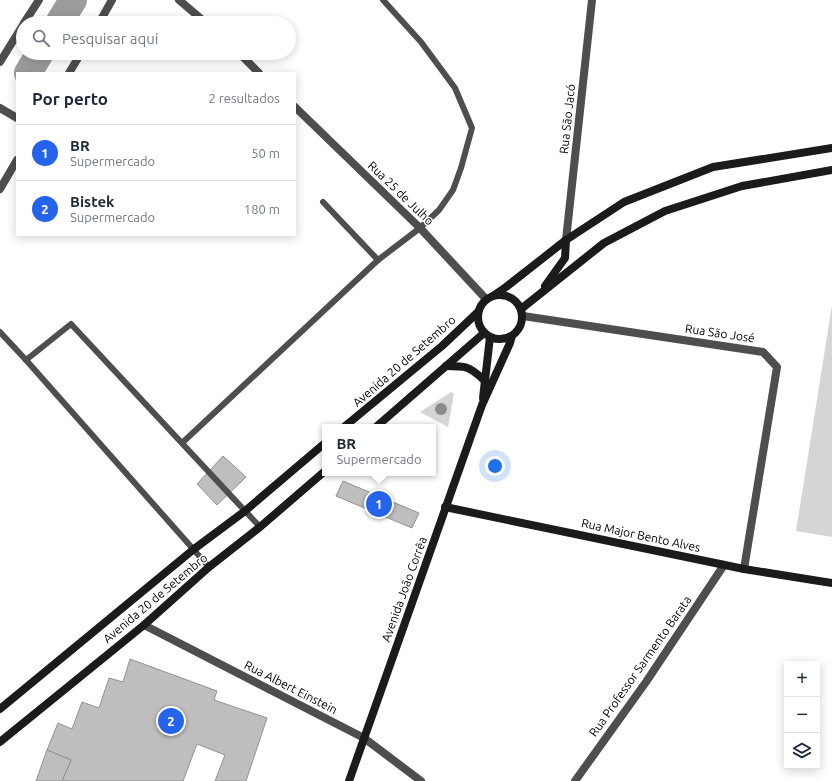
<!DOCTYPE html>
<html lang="pt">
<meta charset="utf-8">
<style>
body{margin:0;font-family:Ubuntu,sans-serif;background:#f2f2f3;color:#1f2937}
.controls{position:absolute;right:12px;bottom:12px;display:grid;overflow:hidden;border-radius:0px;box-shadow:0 2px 10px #0003}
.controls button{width:36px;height:36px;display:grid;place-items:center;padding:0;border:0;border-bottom:1px solid #e0e1e3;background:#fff;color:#1f2937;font:20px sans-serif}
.you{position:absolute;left:495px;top:466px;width:14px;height:14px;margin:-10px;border:3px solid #fff;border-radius:50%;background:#1a73e8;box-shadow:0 0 0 6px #1a73e833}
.badge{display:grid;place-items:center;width:26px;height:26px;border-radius:50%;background:#2563eb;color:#fff;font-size:13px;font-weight:700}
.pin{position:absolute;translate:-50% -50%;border:2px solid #fff;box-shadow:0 1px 4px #0006}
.popup{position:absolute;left:322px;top:424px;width:114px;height:52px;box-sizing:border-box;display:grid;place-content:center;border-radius:0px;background:#fff;filter:drop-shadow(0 1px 3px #0005);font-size:13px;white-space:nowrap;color:#747a83}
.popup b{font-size:15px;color:#1f2937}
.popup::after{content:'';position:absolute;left:50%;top:100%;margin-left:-8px;border:8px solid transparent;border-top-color:#fff}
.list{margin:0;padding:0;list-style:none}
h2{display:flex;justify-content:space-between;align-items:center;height:52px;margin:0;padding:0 16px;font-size:17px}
h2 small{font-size:13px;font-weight:400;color:#747a83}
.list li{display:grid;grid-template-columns:26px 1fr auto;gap:12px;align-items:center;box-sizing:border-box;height:56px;padding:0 16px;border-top:1px solid #e0e1e3}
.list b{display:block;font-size:15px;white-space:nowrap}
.list p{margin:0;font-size:13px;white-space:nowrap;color:#747a83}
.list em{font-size:13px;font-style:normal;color:#747a83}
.icon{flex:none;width:22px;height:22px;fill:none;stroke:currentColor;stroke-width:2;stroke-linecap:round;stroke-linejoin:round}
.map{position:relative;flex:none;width:832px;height:781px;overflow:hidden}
.search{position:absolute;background:#fff;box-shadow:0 2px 10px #0003;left:16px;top:16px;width:280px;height:44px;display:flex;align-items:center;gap:10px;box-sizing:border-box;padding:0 14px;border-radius:22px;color:#747a83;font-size:15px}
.panel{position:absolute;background:#fff;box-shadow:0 2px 10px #0003;left:16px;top:72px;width:280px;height:164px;border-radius:0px}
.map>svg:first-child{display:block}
</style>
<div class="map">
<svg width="832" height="781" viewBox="0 0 832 781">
<rect width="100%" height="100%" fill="#fff"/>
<!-- green -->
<g fill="#d5d5d5">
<polygon points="832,305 832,537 796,531"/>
<polygon points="451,392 454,394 448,427 420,412"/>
</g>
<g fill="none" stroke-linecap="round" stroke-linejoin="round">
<!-- river -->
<g stroke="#9c9c9c" stroke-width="28">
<polyline points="59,23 73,0"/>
<polyline points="28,73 40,53"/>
</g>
</g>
<!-- building -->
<g fill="#bebebe" stroke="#929292">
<polygon points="223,456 246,477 217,505 197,484"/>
<polygon points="343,481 419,513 412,528 336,496"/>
<polygon points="130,659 217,691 214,700 267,718 246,781 215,781 225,755 197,744 183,781 62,781 71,760 47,750 58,723 72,729 82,702 99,708 109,678 123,682"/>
<polygon points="47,750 71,760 62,781 36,781"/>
</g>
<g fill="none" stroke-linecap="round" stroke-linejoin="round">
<!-- lane -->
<g stroke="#4e4e4e" stroke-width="6">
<polyline points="378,260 420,228 439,210 453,190 461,168 472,128 455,88 421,42 383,0"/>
<polyline points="0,332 26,360"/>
<polyline points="182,443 378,260 323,202"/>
<polyline points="209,567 26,360 71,324 260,527"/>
</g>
<!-- street -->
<g stroke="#4e4e4e" stroke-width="8">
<polyline points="179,0 206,23"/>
<polyline points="24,23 39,0"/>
<polyline points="99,23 112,0"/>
<polyline points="239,53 259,73"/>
<polyline points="0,62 23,25"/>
<polyline points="69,73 81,53"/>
<polyline points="295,107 420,228 486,299"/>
<polyline points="0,108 17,118"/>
<polyline points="0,189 17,160"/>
<polyline points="566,240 592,0"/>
<polyline points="523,316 763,352 777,367 744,569"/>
<polyline points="144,625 364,738 421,781"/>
<polyline points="575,781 646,682 724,565"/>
</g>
<!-- secondary -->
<g stroke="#1b1b1b" stroke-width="8">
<polyline points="545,286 565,258 566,240"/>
<circle cx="500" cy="317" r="22"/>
<polyline points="493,296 506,287 566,240 624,202 713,167 832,148"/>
<polyline points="521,309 604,243 665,211 742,186 832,170"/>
<path d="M446,366c20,0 23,0 38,14"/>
<polyline points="483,398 490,337"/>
<polyline points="344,427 442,346 478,312"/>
<polyline points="376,427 484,333"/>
<polyline points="445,507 744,569 832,583"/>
<polyline points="0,709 194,549 245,511 325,443"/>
<polyline points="0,742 144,625 209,567 260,527 325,471"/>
<polyline points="349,781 482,405 510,343 512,336"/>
</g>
</g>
<!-- trees -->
<circle fill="#8b8b8b" cx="441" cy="409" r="6"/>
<g text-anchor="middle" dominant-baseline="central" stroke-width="3" stroke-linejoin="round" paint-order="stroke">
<!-- street labels -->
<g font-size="12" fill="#000" stroke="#fff">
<text transform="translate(567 119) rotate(-84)">Rua São Jacó</text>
<text transform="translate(401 193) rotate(44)">Rua 25 de Julho</text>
<text transform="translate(720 333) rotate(8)">Rua São José</text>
<text transform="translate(404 361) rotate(-41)">Avenida 20 de Setembro</text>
<text transform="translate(641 535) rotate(12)">Rua Major Bento Alves</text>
<text transform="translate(404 589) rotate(-70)">Avenida João Corrêa</text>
<text transform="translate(155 598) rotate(-40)">Avenida 20 de Setembro</text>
<text transform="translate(640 666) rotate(-55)">Rua Professor Sarmento Barata</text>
<text transform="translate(291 687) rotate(27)">Rua Albert Einstein</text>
</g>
</g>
</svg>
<div class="controls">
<button>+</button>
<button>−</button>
<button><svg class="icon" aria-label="layers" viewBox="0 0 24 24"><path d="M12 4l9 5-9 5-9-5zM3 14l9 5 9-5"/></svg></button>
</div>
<div class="you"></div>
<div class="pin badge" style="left:379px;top:504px">1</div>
<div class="popup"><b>BR</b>Supermercado</div>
<div class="pin badge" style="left:171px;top:721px">2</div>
<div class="search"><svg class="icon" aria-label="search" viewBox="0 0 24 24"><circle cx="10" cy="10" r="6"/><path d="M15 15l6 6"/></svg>Pesquisar aqui</div>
<section class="panel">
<h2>Por perto<small>2 resultados</small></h2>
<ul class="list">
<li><span class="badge">1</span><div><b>BR</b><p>Supermercado</p></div><em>50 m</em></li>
<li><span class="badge">2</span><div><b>Bistek</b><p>Supermercado</p></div><em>180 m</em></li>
</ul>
</section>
</div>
